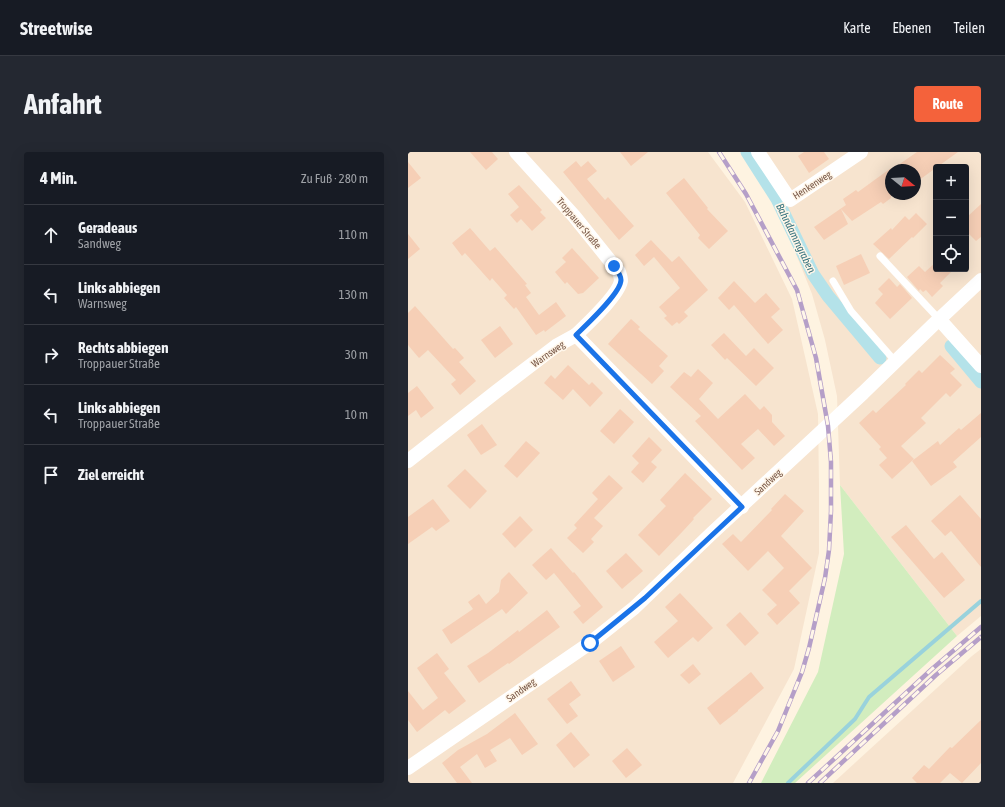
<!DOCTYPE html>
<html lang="de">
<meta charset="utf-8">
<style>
body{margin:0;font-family:"Asap Condensed",sans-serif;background:#242831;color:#f1f3f6}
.controls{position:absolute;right:12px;top:12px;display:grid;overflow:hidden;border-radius:4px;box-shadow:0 4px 16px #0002}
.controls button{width:36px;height:36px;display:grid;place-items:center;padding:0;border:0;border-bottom:1px solid #363941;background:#171b24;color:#f1f3f6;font:20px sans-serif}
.compass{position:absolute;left:477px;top:12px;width:36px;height:36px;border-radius:50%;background:#171b24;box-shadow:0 4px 16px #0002;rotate:108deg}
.stop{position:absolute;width:12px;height:12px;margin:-9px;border:3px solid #1a73e8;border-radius:50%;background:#fff}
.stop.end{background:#1a73e8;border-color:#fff;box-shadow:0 1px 4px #0008}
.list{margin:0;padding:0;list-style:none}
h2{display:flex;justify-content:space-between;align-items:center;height:52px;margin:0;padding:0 16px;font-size:17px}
h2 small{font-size:13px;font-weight:400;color:#9ea1a6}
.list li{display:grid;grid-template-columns:26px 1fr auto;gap:12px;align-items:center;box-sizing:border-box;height:60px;padding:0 16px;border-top:1px solid #363941}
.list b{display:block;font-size:15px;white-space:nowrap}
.list p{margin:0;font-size:13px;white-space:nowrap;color:#9ea1a6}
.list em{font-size:13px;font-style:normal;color:#9ea1a6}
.icon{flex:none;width:22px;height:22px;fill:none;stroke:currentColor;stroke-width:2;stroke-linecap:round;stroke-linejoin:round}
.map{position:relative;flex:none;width:573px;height:631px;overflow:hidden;border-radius:4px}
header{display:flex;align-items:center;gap:24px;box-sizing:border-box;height:56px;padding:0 20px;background:#171b24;border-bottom:1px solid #363941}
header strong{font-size:19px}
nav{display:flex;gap:22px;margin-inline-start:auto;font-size:14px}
.intro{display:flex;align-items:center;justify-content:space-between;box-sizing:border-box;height:96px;padding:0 24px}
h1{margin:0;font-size:28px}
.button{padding:10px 18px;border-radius:4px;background:#f4623b;color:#fff;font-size:14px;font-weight:700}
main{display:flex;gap:24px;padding:0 24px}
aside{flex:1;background:#171b24;border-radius:4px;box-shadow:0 4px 16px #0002}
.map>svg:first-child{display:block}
</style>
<header>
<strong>Streetwise</strong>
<nav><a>Karte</a><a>Ebenen</a><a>Teilen</a></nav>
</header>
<div class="intro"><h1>Anfahrt</h1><a class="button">Route</a></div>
<main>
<aside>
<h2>4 Min.<small>Zu Fuß · 280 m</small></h2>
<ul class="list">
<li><svg class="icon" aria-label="ahead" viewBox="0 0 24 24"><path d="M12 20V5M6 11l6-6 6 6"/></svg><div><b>Geradeaus</b><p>Sandweg</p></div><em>110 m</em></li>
<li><svg class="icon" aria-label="left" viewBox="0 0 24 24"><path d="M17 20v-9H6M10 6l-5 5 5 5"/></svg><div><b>Links abbiegen</b><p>Warnsweg</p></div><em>130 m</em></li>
<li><svg class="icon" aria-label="right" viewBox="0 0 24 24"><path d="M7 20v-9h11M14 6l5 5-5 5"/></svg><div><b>Rechts abbiegen</b><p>Troppauer Straße</p></div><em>30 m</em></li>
<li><svg class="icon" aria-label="left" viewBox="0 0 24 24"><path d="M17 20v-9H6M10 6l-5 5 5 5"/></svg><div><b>Links abbiegen</b><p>Troppauer Straße</p></div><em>10 m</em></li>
<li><svg class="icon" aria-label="arrive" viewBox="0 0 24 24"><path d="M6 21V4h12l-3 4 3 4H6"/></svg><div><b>Ziel erreicht</b></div></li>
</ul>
</aside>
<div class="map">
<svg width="573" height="631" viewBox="0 0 573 631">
<rect width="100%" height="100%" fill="#fef3e1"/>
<!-- residential -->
<g fill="#f7e4cf" fill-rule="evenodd">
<polygon points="0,0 300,0 337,50 384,147 410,262 411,333 411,401 386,517 325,631 0,631"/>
<path d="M338,0h235v464l-24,20 -117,-151 -3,-89 -12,-56 -13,-46 -26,-65 -30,-63zM528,15h30v102h-30zM483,18h24v24h-24z"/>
<polygon points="573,497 573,631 425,631 564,504"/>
</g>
<!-- green -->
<polygon fill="#d2edbe" points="432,333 549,484 387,631 353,631 410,520 436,402"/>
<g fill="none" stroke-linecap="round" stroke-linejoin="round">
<!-- stream -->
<polyline stroke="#99d2dc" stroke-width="4" points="380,631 447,567 461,545 573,449"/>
<!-- canal -->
<g stroke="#b4e2e9" stroke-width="13">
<polyline points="339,0 369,47 405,122 420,144 472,206"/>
<polyline points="543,194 573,230"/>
</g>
</g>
<!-- building -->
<g fill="#f6cfb6">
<polygon points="62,0 84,0 90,7 78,18"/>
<polygon points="212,0 240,0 223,14"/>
<polygon points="396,0 416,0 421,7 401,21 390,4"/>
<polygon points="509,0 550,0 507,31 507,18 483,18 483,46 475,52 473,50 444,69 433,57 440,72 416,88 406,75 438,53 435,47 448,38 450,40 483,16 483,18"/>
<polygon points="168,9 173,15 180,9 189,19 179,27 197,48 200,45 226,74 211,88 186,58 155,20"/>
<polygon points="0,10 13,26 0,36"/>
<polygon points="276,26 300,56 299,57 320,79 301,97 290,86 292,83 258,41"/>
<polygon points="111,33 134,58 132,60 138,66 124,79 113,67 109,71 102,63 111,55 100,42"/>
<polygon points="573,52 573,85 568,89 558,79 558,66"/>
<polygon points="508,61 519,72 505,86 504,85 481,107 465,92 483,76 484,78 497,64 501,68"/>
<polygon points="62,76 82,99 87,95 119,132 117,133 123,141 118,145 131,163 148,150 158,164 137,180 136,178 128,183 108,155 106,157 96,146 99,143 84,126 82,129 57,101 54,104 44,91"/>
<polygon points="0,82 12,97 0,107"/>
<polygon points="243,88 264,110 271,104 300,138 276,160 280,164 271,172 269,170 264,174 256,166 259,164 251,155 272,136 246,105 236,114 227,103"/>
<polygon points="164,96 191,126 175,141 170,142 159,130 157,132 147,120 158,110 154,106"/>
<polygon points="453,102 462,121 436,133 428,114"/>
<polygon points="528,110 528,117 546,117 532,131 535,134 524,145 518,138 515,140 512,137 511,139 499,125 511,114 517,120"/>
<polygon points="481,126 489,135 492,132 504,146 482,167 467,151 475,142 470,137"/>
<polygon points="326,129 347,151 358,141 372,157 363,165 375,178 360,192 326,153 321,158 310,146"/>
<polygon points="7,154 45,197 47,196 56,206 51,210 68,229 52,243 43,232 48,228 20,198 11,206 0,193 0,161"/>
<polygon points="223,167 232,175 230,177 260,204 251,214 256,219 244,232 200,192"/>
<polygon points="92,174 105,192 87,206 73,188"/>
<polygon points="316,181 338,204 346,196 366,216 348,234 319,206 317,208 303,193"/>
<polygon points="532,203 547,217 542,221 554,233 542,245 538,241 513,266 518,271 493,294 506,307 484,327 471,313 479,306 471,297 473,295 451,271 465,258 468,261 498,233 497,232 511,218 514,221"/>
<polygon points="160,213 181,233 184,230 195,241 182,255 165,237 155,248 136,231 143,223 147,227"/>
<polygon points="290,217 305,231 291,247 310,267 337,242 352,258 356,254 364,263 364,270 377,284 366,294 350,277 333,292 347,306 334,318 287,269 293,264 262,235 276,220 283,225"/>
<polygon points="9,234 26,256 13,266 8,258 0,264 0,241"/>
<polygon points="212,257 226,270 206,292 192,279"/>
<polygon points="573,261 573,285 545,310 549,315 523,334 504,309 530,289 532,293 551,276 553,278"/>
<polygon points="74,272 89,293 73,303 59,283"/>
<polygon points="241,285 254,298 243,310 249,315 235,331 223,320 231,311 224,304"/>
<polygon points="118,289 132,301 109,326 96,314"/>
<polygon points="57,317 79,339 62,357 39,334"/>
<polygon points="277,321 304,347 285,366 286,367 275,379 251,404 230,383 258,354 252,348"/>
<polygon points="201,323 215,336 186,366 195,374 183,387 186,390 175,401 159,386 169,376 166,373 190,347 184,341"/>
<polygon points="377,342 396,359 373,384 404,416 381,439 392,451 369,473 359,462 369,453 354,438 376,416 360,399 340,419 314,392 325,382 333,390 364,358 363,357"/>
<polygon points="552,343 573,367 573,415 543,379 537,384 523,369"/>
<polygon points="25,347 42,369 28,379 24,375 0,392 0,365"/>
<polygon points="112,364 125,378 107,396 94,382"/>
<polygon points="498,373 526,407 534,400 557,428 536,446 483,385"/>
<polygon points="143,396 165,421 166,420 195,455 175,472 165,460 173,454 146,421 138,428 124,413"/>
<polygon points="218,401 235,419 214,437 198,419"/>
<polygon points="101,420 120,441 98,462 94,457 43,492 34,478 65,457 60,450 71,442 78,452 91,440 93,428"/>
<polygon points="272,441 305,476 290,490 285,485 260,506 246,490 270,469 257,455"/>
<polygon points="139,458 152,475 101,512 100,511 71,531 59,514 80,501 110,478 111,480"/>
<polygon points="332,460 351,481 337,494 318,473"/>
<polygon points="213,494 227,515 205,530 191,509"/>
<polygon points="29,501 41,517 36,521 58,549 41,562 37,558 9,580 0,568 0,539 15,558 30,546 9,516"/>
<polygon points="285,512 293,522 281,532 272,523"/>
<polygon points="343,520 356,536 330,558 330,559 312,573 299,556"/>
<polygon points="163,529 173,543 161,552 170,564 159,572 139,547"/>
<polygon points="107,561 130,592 114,603 102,586 82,598 89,609 77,616 69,602 52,615 64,631 49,631 34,611 50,598 79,582"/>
<polygon points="573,568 573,611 554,631 542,621 532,631 509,631 504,626 516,613 521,617 542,595 544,596"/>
<polygon points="163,580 182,603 166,616 148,593"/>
<polygon points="219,596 234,613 218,626 204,609"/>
</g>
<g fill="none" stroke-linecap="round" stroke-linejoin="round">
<!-- lane -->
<g stroke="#fff" stroke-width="7">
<polyline points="472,104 531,167"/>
<polyline points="425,129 443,159 487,209"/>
</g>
<!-- street -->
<g stroke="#fff" stroke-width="14">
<path d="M108,0l58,64 45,56c1,3 2,6 2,9 -3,15 -34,43 -45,54"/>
<polyline points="350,0 382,48 453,0"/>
<polyline points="531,167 573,214"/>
<polyline points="0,309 89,239 148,194 168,183 334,355"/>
<polyline points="0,616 182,491 226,456 303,382 455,241 525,173 573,128"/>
</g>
<!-- rail casing -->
<g stroke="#b59fc8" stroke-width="4.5">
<g id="rail">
<polyline points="311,0 338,42 389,138 408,206 420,274 423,310 423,359 421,398 417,426 401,496 394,520 370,579 341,631"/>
<polyline points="400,631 524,517 573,475"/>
<polyline points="412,631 528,523 573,485"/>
</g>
</g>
<!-- rail -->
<use href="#rail" stroke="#fff6e9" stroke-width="3" stroke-dasharray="9" stroke-linecap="butt"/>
</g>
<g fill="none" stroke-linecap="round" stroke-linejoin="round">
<!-- route -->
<path stroke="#1a73e8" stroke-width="5" d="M182,491l55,-45 97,-91 -166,-172c10,-10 45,-42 45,-55 0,-5 -4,-10 -7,-14"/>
</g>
<g text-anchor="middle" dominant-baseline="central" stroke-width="3" stroke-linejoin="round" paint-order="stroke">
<!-- street labels -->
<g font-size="10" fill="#785746" stroke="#fff6e9">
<text transform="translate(404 33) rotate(-33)">Henkenweg</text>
<text transform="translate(171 71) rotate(50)">Troppauer Straße</text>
<text transform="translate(140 202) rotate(-35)">Warnsweg</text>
<text transform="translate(360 330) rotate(-43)">Sandweg</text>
<text transform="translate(113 538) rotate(-35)">Sandweg</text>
</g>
<!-- water labels -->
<g font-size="11" font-style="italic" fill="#38747f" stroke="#fff6e9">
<text transform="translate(388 86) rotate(64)">Bahndammgraben</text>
</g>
</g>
</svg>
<div class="controls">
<button>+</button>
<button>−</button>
<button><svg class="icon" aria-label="locate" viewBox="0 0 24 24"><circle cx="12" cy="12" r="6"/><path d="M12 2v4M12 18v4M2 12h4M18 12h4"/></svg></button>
</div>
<svg class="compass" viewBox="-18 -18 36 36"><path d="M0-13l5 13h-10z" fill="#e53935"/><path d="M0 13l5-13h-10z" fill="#9ea1a6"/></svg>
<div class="stop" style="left:182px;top:491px"></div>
<div class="stop end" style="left:206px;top:114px"></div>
</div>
</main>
